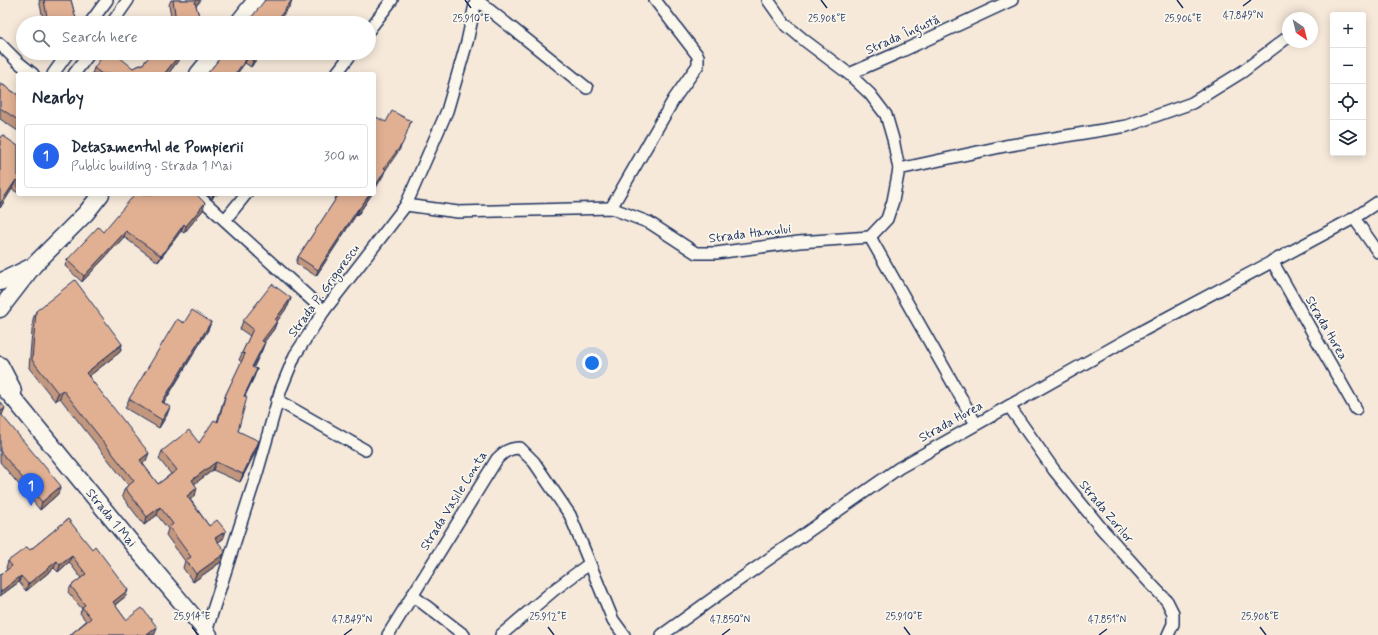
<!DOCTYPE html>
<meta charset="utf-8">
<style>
body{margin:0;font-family:Mynerve,sans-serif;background:#f2f2f3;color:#1f2937}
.controls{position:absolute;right:12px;top:12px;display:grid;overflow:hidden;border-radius:4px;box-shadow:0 2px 10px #0003}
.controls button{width:36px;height:36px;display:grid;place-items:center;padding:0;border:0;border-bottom:1px solid #e0e1e3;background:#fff;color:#1f2937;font:20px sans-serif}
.compass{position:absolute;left:1282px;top:12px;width:36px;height:36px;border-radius:50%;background:#fff;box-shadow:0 2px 10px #0003;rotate:145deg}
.you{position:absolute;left:592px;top:363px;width:14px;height:14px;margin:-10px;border:3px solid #fff;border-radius:50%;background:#1a73e8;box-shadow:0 0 0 6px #1a73e833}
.badge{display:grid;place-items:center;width:26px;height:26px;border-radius:50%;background:#2563eb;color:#fff;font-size:13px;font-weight:700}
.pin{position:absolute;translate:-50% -33px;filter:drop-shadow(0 1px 2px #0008)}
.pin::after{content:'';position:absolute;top:21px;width:14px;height:12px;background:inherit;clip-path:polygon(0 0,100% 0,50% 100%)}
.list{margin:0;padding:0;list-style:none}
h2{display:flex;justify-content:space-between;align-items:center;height:52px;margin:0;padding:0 16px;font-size:17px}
h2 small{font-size:13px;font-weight:400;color:#747a83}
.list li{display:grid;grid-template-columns:26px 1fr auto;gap:12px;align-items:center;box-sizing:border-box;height:64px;margin:0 8px 8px;padding:0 8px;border:1px solid #e0e1e3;border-radius:4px}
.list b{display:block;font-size:15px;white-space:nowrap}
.list p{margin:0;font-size:13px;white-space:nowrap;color:#747a83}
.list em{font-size:13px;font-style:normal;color:#747a83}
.icon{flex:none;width:22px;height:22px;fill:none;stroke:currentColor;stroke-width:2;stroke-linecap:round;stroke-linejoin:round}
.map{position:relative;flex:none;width:1378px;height:635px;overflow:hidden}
.search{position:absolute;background:#fff;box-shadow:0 2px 10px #0003;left:16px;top:16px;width:360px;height:44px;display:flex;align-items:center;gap:10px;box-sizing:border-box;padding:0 14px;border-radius:22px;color:#747a83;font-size:15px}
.panel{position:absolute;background:#fff;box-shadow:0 2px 10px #0003;left:16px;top:72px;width:360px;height:124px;border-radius:4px}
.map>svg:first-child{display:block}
</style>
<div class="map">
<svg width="1378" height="635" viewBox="0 0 1378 635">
<rect width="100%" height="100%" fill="#f6e9da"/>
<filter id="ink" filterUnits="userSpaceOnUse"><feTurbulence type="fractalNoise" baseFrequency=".025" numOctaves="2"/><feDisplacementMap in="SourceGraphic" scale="8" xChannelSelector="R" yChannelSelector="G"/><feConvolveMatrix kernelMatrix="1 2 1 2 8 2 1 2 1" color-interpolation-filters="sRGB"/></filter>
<g filter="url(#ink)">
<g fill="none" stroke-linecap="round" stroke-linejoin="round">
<!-- minor casing -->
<g stroke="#1b2f5e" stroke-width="14">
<g id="minor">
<polyline points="477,0 587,88"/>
<polyline points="768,0 785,24 804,40 849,74 870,94 886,115 893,139 899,169 893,201 887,219 870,237"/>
<polyline points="90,23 107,0"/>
<polyline points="112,23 128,0"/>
<polyline points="369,30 392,0"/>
<polyline points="0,44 18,62 33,74"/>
<polyline points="53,74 68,53"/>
<polyline points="74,74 90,53"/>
<polyline points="336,74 352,53"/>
<polyline points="849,74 900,52 1012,0"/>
<polyline points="899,169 1005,146 1127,126 1192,103 1242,72 1288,37"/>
<polyline points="196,194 324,311"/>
<polyline points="406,205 458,212 611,208 650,223 696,253 716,253 799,242 870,237 976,424"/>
<polyline points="611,208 674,99 698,65 698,56 655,0"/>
<polyline points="1354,218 1378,252"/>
<polyline points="225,220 246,194"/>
<polyline points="1272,261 1356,409"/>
<polyline points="277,400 365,450"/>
<polyline points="1009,406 1054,470 1101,528 1150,583 1167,601 1173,613 1173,624 1168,635"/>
<polyline points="412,595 464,635"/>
<polyline points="205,635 257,473 281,389 295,355 324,311 406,205 447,111 467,42 476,0"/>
<path d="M388,635l109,-176c7,-7 12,-11 23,-11l14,14 36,53 43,105 11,15"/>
<polyline points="501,635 554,590 589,564"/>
<polyline points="662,635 726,589 899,468 1144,330 1354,218 1378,202"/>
</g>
</g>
<!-- secondary casing -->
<g stroke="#1b2f5e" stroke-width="19">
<g id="secondary">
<polyline points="238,23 256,0"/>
<polyline points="198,74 215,53"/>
<polyline points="0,282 31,267"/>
<polyline points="0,309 34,265 86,213 101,194"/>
<polyline points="0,365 12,388 13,393"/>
<path id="s1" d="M0,384l14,15 120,147 75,89"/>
</g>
</g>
<!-- minor -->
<use href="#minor" stroke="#fbf7ec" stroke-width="11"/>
<!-- secondary -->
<use href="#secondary" stroke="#fbf7ec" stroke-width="16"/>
</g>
<!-- wall -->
<g fill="#c2977e" stroke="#1b2f5e">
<polygon points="39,0 71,0 77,23 44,23"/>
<polygon points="171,0 201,0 196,6 201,23 172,23 169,5"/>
<polygon points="152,53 184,53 168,74 92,74 94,68 133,68 143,64"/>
<polygon points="224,53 261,53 251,67 245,63 208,73"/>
<polygon points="0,83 18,95 18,131 0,119"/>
<polygon points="0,138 18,146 18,193 12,189 0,208"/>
<polygon points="206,194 218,194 217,195 215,194 212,199"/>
<polygon points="337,194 372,194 357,216 356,215 316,276 296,263 298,257 336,199 335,199"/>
<polygon points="203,210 184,233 181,231 158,262 124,237 82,282 65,266 67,260 103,232"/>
<polygon points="291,298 288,306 277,321 274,329 264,342 265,342 262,350 253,368 257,369 254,377 245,396 238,431 257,449 240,482 213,470 194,484 195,496 190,499 209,526 226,531 223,539 218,542 221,562 193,582 183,568 185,561 166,535 168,529 157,515 144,525 122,496 125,488 128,485 60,398 55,401 29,368 33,319 36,311 122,344 120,352 89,376 146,461 143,464 158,484 171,474 159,459 162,451 199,443 217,422 223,402 226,394 242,362 239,360 242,353 250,336 240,329 243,321"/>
<polygon points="211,322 208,330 164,403 167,415 159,428 125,408 129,399 184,323"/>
<polygon points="0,402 2,416 58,494 40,510 0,462"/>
<polygon points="68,519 126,596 115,605 126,620 155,634 153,635 70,635 86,621 80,613 82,609 68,592 71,586 81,578 69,562 58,572 54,568 26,591 19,582 0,596 0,575 7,570 6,568 8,561 30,550"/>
</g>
<!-- shaded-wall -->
<g fill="#9e7b67" stroke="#1b2f5e">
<polygon points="197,0 201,0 192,11 195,2"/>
<polygon points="292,0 290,6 277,23 275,23"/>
<polygon points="181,53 184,53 168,74 164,74"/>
<polygon points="259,53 261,53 251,67 253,61"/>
<polygon points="248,57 245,63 237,74 235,74"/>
<polygon points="411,121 400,149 385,171 383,176 374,191 374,188 384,168"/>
<polygon points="16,180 12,189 0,208 0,204"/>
<polygon points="213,194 215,194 212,199"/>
<polygon points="370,194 372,194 357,216 359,209"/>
<polygon points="205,203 203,210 184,233 186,226"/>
<polygon points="358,209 356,215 316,276 318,270"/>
<polygon points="184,224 181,231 158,262 161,256"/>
<polygon points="126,231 124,237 82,282 84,276"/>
<polygon points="291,298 288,306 276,323 277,321 274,329 259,349 262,341 275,320"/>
<polygon points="211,322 208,330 159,410 162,402"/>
<polygon points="265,342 262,350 250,375 252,367"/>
<polygon points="122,344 120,352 83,381 86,373"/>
<polygon points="257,369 254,377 241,404 244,396"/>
<polygon points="63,390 60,398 55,401 58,393"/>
<polygon points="170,407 167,415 159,428 162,420"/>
<polygon points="5,408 2,415 0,417 0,412"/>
<polygon points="259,441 257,449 240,482 243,474"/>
<polygon points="149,453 146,461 137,468 140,460"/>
<polygon points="216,462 213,470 189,488 192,480"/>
<polygon points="61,486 58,494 40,510 42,502"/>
<polygon points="197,488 195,496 184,504 187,496"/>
<polygon points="160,507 157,515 144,525 147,517"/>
<polygon points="226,531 223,539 212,546 215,538"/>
<polygon points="224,554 221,562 193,582 196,574"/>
<polygon points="72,556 69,562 58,572 60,565"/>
<polygon points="57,561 54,568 26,591 28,584"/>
<polygon points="21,576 19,582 0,596 0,592"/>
<polygon points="128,590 126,596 111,608 113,602"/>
<polygon points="157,627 155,634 153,635 147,635"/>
</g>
<!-- building -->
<g fill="#e1b093" stroke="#1b2f5e">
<polygon points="44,0 71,0 77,23 48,23"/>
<polygon points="173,0 197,0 195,2 201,23 174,23 176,21"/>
<polygon points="265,0 292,0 275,23 247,23"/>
<polygon points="105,53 114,53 133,68 143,64 152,53 181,53 164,74 102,74 94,68"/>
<polygon points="224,53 259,53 253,61 248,57 235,74 207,74"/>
<polygon points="0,83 18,95 18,120 0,108"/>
<polygon points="392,111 411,121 403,143 384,168 386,169 374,188 374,120 376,117 386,122"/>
<polygon points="2,135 18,146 18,182 16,180 0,204 0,138"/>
<polygon points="135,194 196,194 205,203 186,226 184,224 161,256 126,231 84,276 67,260 98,227 103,232"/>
<polygon points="339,194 370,194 359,209 358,209 318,270 298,257"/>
<polygon points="75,280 122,344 86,373 149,453 140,460 158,484 177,470 162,451 189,430 199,443 214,420 218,422 226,394 245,354 242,353 253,329 243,321 272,284 291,298 275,320 277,321 262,341 265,342 252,367 257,369 244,396 247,397 238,431 259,441 243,474 216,462 192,480 197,488 187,496 209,526 217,520 226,531 215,538 225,551 224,554 196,574 186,560 191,557 169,527 173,524 160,507 147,517 125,488 134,481 63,390 58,393 32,360 36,311"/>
<polygon points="192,310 211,322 162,402 170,407 162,420 129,399 177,319 184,323"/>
<polygon points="0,402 5,408 0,412"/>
<polygon points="0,413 61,486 42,502 0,451"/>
<polygon points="68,519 92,549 95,546 128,590 113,602 126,620 142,608 157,627 147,635 99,635 99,634 98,635 70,635 91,618 82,607 85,605 71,586 86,574 72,556 60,565 57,561 28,584 21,576 0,592 0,575 12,566 8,561 27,547 30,550"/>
</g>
</g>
<!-- ticks -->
<path fill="none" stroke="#1b2f5e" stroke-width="1.5" d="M465,0l6,8M821,0l6,8M1177,0l6,8M1243,6l8,-6M192,627l6,8M548,627l6,8M904,627l6,8M1260,627l6,8M344,635l8,-6M722,635l8,-6M1099,635l8,-6"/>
<g text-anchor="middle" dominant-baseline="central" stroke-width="3.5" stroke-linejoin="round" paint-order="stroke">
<!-- street labels -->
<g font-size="13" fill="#1b2f5e" stroke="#fbf7ec">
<text transform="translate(903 35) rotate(-24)">Strada Îngustă</text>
<text transform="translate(750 234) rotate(-7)">Strada Hanului</text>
<text transform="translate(324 291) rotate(-54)">Strada P. Grigorescu</text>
<text transform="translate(1326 328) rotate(60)">Strada Horea</text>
<text transform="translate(951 422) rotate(-29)">Strada Horea</text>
<text transform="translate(454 501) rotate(-58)">Strada Vasile Conta</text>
<text transform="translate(1106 512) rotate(50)">Strada Zorilor</text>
<text stroke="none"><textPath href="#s1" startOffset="174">Strada 1 Mai</textPath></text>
</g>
</g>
<g font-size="10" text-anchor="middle" fill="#1b2f5e" stroke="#fbf7ec" stroke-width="3.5" stroke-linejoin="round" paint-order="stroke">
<text x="1243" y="19">47.849°N</text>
<text x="471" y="22">25.910°E</text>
<text x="1183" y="22">25.906°E</text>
<text x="827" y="22">25.908°E</text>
<text x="192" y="620">25.914°E</text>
<text x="548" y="620">25.912°E</text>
<text x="904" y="620">25.910°E</text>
<text x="1260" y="620">25.908°E</text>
<text x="352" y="623">47.849°N</text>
<text x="730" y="623">47.850°N</text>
<text x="1107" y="623">47.851°N</text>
</g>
</svg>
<div class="controls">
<button>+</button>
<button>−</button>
<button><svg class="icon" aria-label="locate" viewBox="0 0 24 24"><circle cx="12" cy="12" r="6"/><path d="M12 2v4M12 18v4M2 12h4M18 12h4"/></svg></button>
<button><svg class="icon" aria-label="layers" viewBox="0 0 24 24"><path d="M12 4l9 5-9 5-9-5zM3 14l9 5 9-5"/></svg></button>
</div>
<svg class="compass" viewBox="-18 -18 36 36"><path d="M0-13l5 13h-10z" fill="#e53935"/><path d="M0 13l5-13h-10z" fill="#747a83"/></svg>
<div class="you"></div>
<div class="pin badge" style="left:31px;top:506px">1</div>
<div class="search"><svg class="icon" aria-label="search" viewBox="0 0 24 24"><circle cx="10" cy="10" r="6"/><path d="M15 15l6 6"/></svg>Search here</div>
<section class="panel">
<h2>Nearby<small></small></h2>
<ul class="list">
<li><span class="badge">1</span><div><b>Detasamentul de Pompierii</b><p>Public building · Strada 1 Mai</p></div><em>300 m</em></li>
</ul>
</section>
</div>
